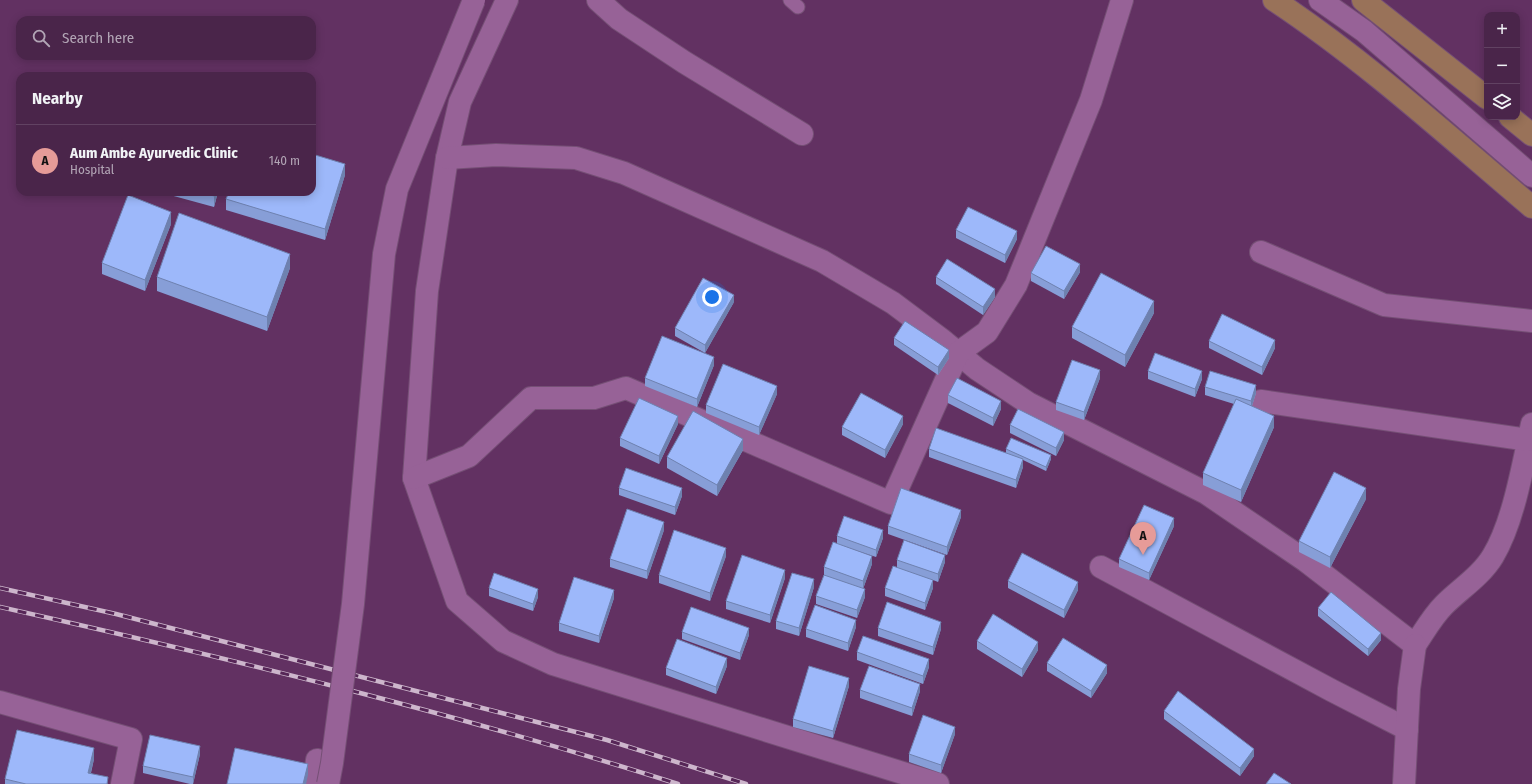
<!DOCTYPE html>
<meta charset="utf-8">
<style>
body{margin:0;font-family:"Fira Sans Condensed",sans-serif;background:#512d51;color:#f1f3f6}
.controls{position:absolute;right:12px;top:12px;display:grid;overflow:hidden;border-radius:8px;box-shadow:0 2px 10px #0003}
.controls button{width:36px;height:36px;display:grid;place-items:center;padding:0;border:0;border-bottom:1px solid #614262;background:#4a254a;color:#f1f3f6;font:20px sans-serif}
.you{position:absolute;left:712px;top:297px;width:14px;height:14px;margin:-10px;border:3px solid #fff;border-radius:50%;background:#1a73e8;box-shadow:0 0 0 6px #1a73e833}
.badge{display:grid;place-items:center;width:26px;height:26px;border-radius:50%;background:#e69b98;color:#111;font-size:13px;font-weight:700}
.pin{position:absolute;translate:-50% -33px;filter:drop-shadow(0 1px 2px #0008)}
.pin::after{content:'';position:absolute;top:21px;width:14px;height:12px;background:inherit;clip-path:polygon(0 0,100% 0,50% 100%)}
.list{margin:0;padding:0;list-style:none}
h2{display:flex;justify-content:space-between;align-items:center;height:52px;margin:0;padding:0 16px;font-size:17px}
h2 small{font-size:13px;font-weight:400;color:#b2a5b5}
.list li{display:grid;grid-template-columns:26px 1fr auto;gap:12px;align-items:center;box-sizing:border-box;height:72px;padding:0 16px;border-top:1px solid #614262}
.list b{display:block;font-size:15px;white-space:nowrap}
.list p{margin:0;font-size:13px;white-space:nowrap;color:#b2a5b5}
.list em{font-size:13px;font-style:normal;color:#b2a5b5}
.icon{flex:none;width:22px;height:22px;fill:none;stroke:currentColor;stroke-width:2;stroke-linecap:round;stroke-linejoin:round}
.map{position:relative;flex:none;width:1532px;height:784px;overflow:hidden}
.search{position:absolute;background:#4a254a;box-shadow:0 2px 10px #0003;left:16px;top:16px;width:300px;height:44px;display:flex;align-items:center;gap:10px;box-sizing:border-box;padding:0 14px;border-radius:12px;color:#b2a5b5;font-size:15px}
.panel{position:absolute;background:#4a254a;box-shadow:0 2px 10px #0003;left:16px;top:72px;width:300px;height:124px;border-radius:12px}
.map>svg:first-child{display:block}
</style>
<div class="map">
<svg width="1532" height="784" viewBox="0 0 1532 784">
<rect width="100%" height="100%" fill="#623162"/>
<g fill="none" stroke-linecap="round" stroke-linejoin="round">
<!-- lane casing -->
<g stroke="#754f75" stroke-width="15">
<polyline id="lane" points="790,0 798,7"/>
</g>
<!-- street casing -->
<g stroke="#754f75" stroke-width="24">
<g id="street">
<polyline points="507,0 460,102 447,158 427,291 414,478 457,601 503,641 553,664 938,784"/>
<polyline points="598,0 619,19 684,62 802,134"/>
<path d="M447,158l49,-3 80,3 48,15 198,88 71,42 48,36 36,30 51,34 178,90 100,68 109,84c9,-13 17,-28 29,-40 16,-16 37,-29 49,-49 21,-35 30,-92 39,-132"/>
<polyline points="1261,252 1384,305 1532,321"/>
<polyline points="1261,401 1528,440"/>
<polyline points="414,478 469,456 531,398 594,398 626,388 891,503 958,353 987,332 1016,285 1091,100 1122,0"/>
<polyline points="1101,567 1331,690 1407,729"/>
<polyline points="0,702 131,739 122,784"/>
<polyline points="314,784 317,760"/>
<polyline points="1404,784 1409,689 1415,645"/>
</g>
</g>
<!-- secondary casing -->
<g stroke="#754f75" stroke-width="24">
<polyline id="secondary" points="1320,0 1364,31 1532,176"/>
</g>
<!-- primary casing -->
<g stroke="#754f75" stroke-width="24">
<g id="primary">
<path d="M1274,0c92,61 174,136 258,207"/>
<polyline points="1363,0 1487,98"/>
<polyline points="1510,117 1532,135"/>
</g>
</g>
<!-- lane -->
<use href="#lane" stroke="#976297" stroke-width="13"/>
<!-- street -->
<use href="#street" stroke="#976297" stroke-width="22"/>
<!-- secondary -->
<use href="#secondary" stroke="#976297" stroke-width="22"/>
<!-- primary -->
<use href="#primary" stroke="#997259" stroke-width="22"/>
<!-- rail casing -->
<g stroke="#cdb6cc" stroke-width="4.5">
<g id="rail">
<polyline points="0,588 116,614 607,740 746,784"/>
<path d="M0,607c228,51 455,106 678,177"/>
</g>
</g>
<!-- rail -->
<use href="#rail" stroke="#562657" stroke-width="3" stroke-dasharray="9" stroke-linecap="butt"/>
<!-- secondary-bridge casing -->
<g stroke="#754f75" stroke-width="24" stroke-linecap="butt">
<polyline id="secondary-bridge" points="328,784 332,763 353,604 384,254 397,189 474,0"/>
</g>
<!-- secondary-bridge -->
<use href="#secondary-bridge" stroke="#976297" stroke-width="22"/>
</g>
<!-- wall -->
<g fill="#879ed7">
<polygon points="345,175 325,240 226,210 226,199"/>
<polygon points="159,192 218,192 214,207"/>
<polygon points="171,224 145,291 102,274 102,263"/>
<polygon points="956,230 1017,239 1005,263 956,238"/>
<polygon points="290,268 267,331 157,291 157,277"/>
<polygon points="1080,272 1064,299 1031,281 1031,273"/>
<polygon points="936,277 995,297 983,315 936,284"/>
<polygon points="734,302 705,353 675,336 675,328"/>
<polygon points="1154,313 1125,367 1072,338 1072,327"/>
<polygon points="894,338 949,358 938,375 894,345"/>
<polygon points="1209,341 1275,348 1262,375 1209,348"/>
<polygon points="714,365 697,407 645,386 645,378"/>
<polygon points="1148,371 1202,379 1195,397 1148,379"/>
<polygon points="1100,378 1084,420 1056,410 1056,402"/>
<polygon points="1205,387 1256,393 1252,406 1274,427 1241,502 1203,485 1203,473 1234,404 1205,395"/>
<polygon points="777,394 759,435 706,413 706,405"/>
<polygon points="948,395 1001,409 993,426 948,403"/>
<polygon points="678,424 659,464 620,446 620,438"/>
<polygon points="903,424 885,458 842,435 842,427"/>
<polygon points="1010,425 1064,440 1056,456 1010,433"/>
<polygon points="929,449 1006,453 1006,449 1051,459 1046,471 1023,460 1023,467 1016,488 929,457"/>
<polygon points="743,450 717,496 667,468 667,457"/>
<polygon points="619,488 682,496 675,515 619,495"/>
<polygon points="1366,499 1330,568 1299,552 1299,541"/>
<polygon points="961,517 947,555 888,534 888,526"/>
<polygon points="1174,526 1149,580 1119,567 1119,559"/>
<polygon points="664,530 647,579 610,567 610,559"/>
<polygon points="837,536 883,538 876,557 837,544"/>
<polygon points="726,556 710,601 659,583 659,575"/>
<polygon points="897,560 945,562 938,582 933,580 933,588 925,610 885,596 885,588 897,568"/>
<polygon points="872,564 863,589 865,597 857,618 816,604 816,596 824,575 824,567"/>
<polygon points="785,578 770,623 726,609 726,601"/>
<polygon points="1008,581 1078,590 1064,618 1008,588"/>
<polygon points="814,587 799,636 776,629 776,621"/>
<polygon points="489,588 538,597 533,611 489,596"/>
<polygon points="614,598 599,643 559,631 559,623"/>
<polygon points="1318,608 1381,640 1368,656 1318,616"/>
<polygon points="856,627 848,651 806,637 806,629"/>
<polygon points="878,628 941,629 933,655 878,636"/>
<polygon points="682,632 749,635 740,660 682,639"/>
<polygon points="977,641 1038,650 1022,677 977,649"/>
<polygon points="857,652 929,667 923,684 857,660"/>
<polygon points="1047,663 1107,673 1091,698 1047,671"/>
<polygon points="727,666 716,694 666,675 666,668"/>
<polygon points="849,686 833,738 793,727 793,719"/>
<polygon points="860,690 920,691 912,716 860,698"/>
<polygon points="1164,711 1254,756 1240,776 1164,719"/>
<polygon points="955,734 941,773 909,762 909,754"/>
<polygon points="200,754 193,784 190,784 143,773 143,766"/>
<polygon points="94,759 91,773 108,784 5,784 5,779"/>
</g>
<!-- shaded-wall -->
<g fill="#6e81af">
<polygon points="345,164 345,175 325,240 325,229"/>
<polygon points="215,192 218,192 214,207 214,196"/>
<polygon points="171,212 171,224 145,291 145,280"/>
<polygon points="1017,231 1017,239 1005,263 1005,255"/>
<polygon points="290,254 290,268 267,331 267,317"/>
<polygon points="1080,264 1080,272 1064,299 1064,291"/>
<polygon points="995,289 995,297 983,315 983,307"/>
<polygon points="734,295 734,302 705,353 705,345"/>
<polygon points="1154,301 1154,313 1125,367 1125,355"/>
<polygon points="1275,340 1275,348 1262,375 1262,367"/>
<polygon points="949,350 949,358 938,375 938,367"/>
<polygon points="714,357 714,365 697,407 697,399"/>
<polygon points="1100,370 1100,378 1084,420 1084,412"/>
<polygon points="1202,371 1202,379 1195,397 1195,389"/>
<polygon points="1256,385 1256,393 1251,409 1251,401"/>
<polygon points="777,386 777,394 759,435 759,427"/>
<polygon points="1001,401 1001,409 993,426 993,418"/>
<polygon points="678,416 678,424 659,464 659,456"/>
<polygon points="903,416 903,424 885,458 885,450"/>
<polygon points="1274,416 1274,427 1241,502 1241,490"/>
<polygon points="1064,432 1064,440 1056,456 1056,448"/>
<polygon points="743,439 743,450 717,496 717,485"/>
<polygon points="1051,455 1051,459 1046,471 1046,467"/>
<polygon points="1023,459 1023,467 1016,488 1016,480"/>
<polygon points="682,488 682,496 675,515 675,507"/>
<polygon points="1366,488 1366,499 1330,568 1330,557"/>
<polygon points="961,510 961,517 947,555 947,547"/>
<polygon points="1174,518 1174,526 1149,580 1149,573"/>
<polygon points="664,522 664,530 647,579 647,571"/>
<polygon points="883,530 883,538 876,557 876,550"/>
<polygon points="726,548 726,556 710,601 710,593"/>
<polygon points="945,555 945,562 938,582 938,574"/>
<polygon points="872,556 872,564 863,589 863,581"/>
<polygon points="785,570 785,578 770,623 770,615"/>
<polygon points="814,579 814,587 799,636 799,628"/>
<polygon points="933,580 933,588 925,610 925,603"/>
<polygon points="1078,582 1078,590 1064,618 1064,610"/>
<polygon points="538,589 538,597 533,611 533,604"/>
<polygon points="865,589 865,597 857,618 857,610"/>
<polygon points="614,590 614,598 599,643 599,636"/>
<polygon points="856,620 856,627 848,651 848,643"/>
<polygon points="941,622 941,629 933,655 933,647"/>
<polygon points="749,628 749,635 740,660 740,653"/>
<polygon points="1381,633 1381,640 1368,656 1368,649"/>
<polygon points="1038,642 1038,650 1022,677 1022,669"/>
<polygon points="727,658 727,666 716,694 716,687"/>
<polygon points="929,659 929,667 923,684 923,676"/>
<polygon points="1107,665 1107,673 1091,698 1091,691"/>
<polygon points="849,678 849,686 833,738 833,731"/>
<polygon points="920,684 920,691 912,716 912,708"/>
<polygon points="955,727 955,734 941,773 941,765"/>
<polygon points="200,746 200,754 193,784 193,777"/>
<polygon points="94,748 94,759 88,784 88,773"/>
<polygon points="1254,749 1254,756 1240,776 1240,768"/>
<polygon points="308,764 308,775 306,784 303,784"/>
</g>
<!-- building -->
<g fill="#9db8fa" stroke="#6e81af">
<polygon points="312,154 345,164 325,229 226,199 229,192 312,192"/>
<polygon points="199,192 215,192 214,196"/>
<polygon points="128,195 171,212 145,280 102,263"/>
<polygon points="968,207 1017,231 1005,255 956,230"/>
<polygon points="179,213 290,254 267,317 157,277"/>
<polygon points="1046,246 1080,264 1064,291 1031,273"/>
<polygon points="947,259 995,289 983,307 936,277"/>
<polygon points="1101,273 1154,301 1125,355 1072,327"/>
<polygon points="703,278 734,295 705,345 675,328"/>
<polygon points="1222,314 1275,340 1262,367 1209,341"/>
<polygon points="905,321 949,350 938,367 894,338"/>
<polygon points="662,336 714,357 697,399 645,378"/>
<polygon points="1155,353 1202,371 1195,389 1148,371"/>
<polygon points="1072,360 1100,370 1084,412 1056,402"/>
<polygon points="723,364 777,386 759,427 706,405"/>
<polygon points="1210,371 1256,385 1251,401 1205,387"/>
<polygon points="957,378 1001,401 993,418 948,395"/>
<polygon points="861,393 903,416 885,450 842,427"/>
<polygon points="639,398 678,416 659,456 620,438"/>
<polygon points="1236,399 1274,416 1241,490 1203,473"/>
<polygon points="1018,409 1064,432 1056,448 1010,425"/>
<polygon points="693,411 743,439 717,485 667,457"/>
<polygon points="936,428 1023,459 1016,480 929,449"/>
<polygon points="1011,438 1051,455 1046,467 1006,449"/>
<polygon points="626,468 682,488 675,507 619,488"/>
<polygon points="1334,472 1366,488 1330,557 1299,541"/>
<polygon points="901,488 961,510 947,547 888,526"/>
<polygon points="1144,505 1174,518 1149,573 1119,559"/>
<polygon points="627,509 664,522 647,571 610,559"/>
<polygon points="844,516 883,530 876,550 837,536"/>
<polygon points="674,530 726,548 710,593 659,575"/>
<polygon points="904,540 945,555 938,574 897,560"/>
<polygon points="833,542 872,556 863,581 824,567"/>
<polygon points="1022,553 1078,582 1064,610 1008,581"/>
<polygon points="742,555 785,570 770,615 726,601"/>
<polygon points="893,566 933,580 925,603 885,588"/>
<polygon points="494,573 538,589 533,604 489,588"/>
<polygon points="792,573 814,579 799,628 776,621"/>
<polygon points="824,575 865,589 857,610 816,596"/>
<polygon points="574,577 614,590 599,636 559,623"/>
<polygon points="1331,592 1381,633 1368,649 1318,608"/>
<polygon points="887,602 941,622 933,647 878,628"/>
<polygon points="815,605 856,620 848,643 806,629"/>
<polygon points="691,607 749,628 740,653 682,632"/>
<polygon points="993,614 1038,642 1022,669 977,641"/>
<polygon points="863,636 929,659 923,676 857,652"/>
<polygon points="1063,638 1107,665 1091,691 1047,663"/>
<polygon points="677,639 727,658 716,687 666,668"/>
<polygon points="809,666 849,678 833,731 793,719"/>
<polygon points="869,666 920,684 912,708 860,690"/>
<polygon points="1178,691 1254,749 1240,768 1164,711"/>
<polygon points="923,715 955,727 941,765 909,754"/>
<polygon points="17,730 94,748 88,773 108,777 107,784 26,784 5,779"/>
<polygon points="150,735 200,746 193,777 143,766"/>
<polygon points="235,748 308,764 303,784 227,784"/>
<polygon points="1274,773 1291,784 1266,784"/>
</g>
</svg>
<div class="controls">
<button>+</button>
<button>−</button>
<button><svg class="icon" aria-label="layers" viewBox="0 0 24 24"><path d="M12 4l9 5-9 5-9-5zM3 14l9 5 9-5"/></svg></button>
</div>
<div class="you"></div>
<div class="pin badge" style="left:1143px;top:555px">A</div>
<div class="search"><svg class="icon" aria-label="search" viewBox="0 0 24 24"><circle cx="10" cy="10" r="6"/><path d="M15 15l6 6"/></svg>Search here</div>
<section class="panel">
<h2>Nearby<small></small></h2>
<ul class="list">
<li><span class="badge">A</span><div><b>Aum Ambe Ayurvedic Clinic</b><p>Hospital</p></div><em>140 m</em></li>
</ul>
</section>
</div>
